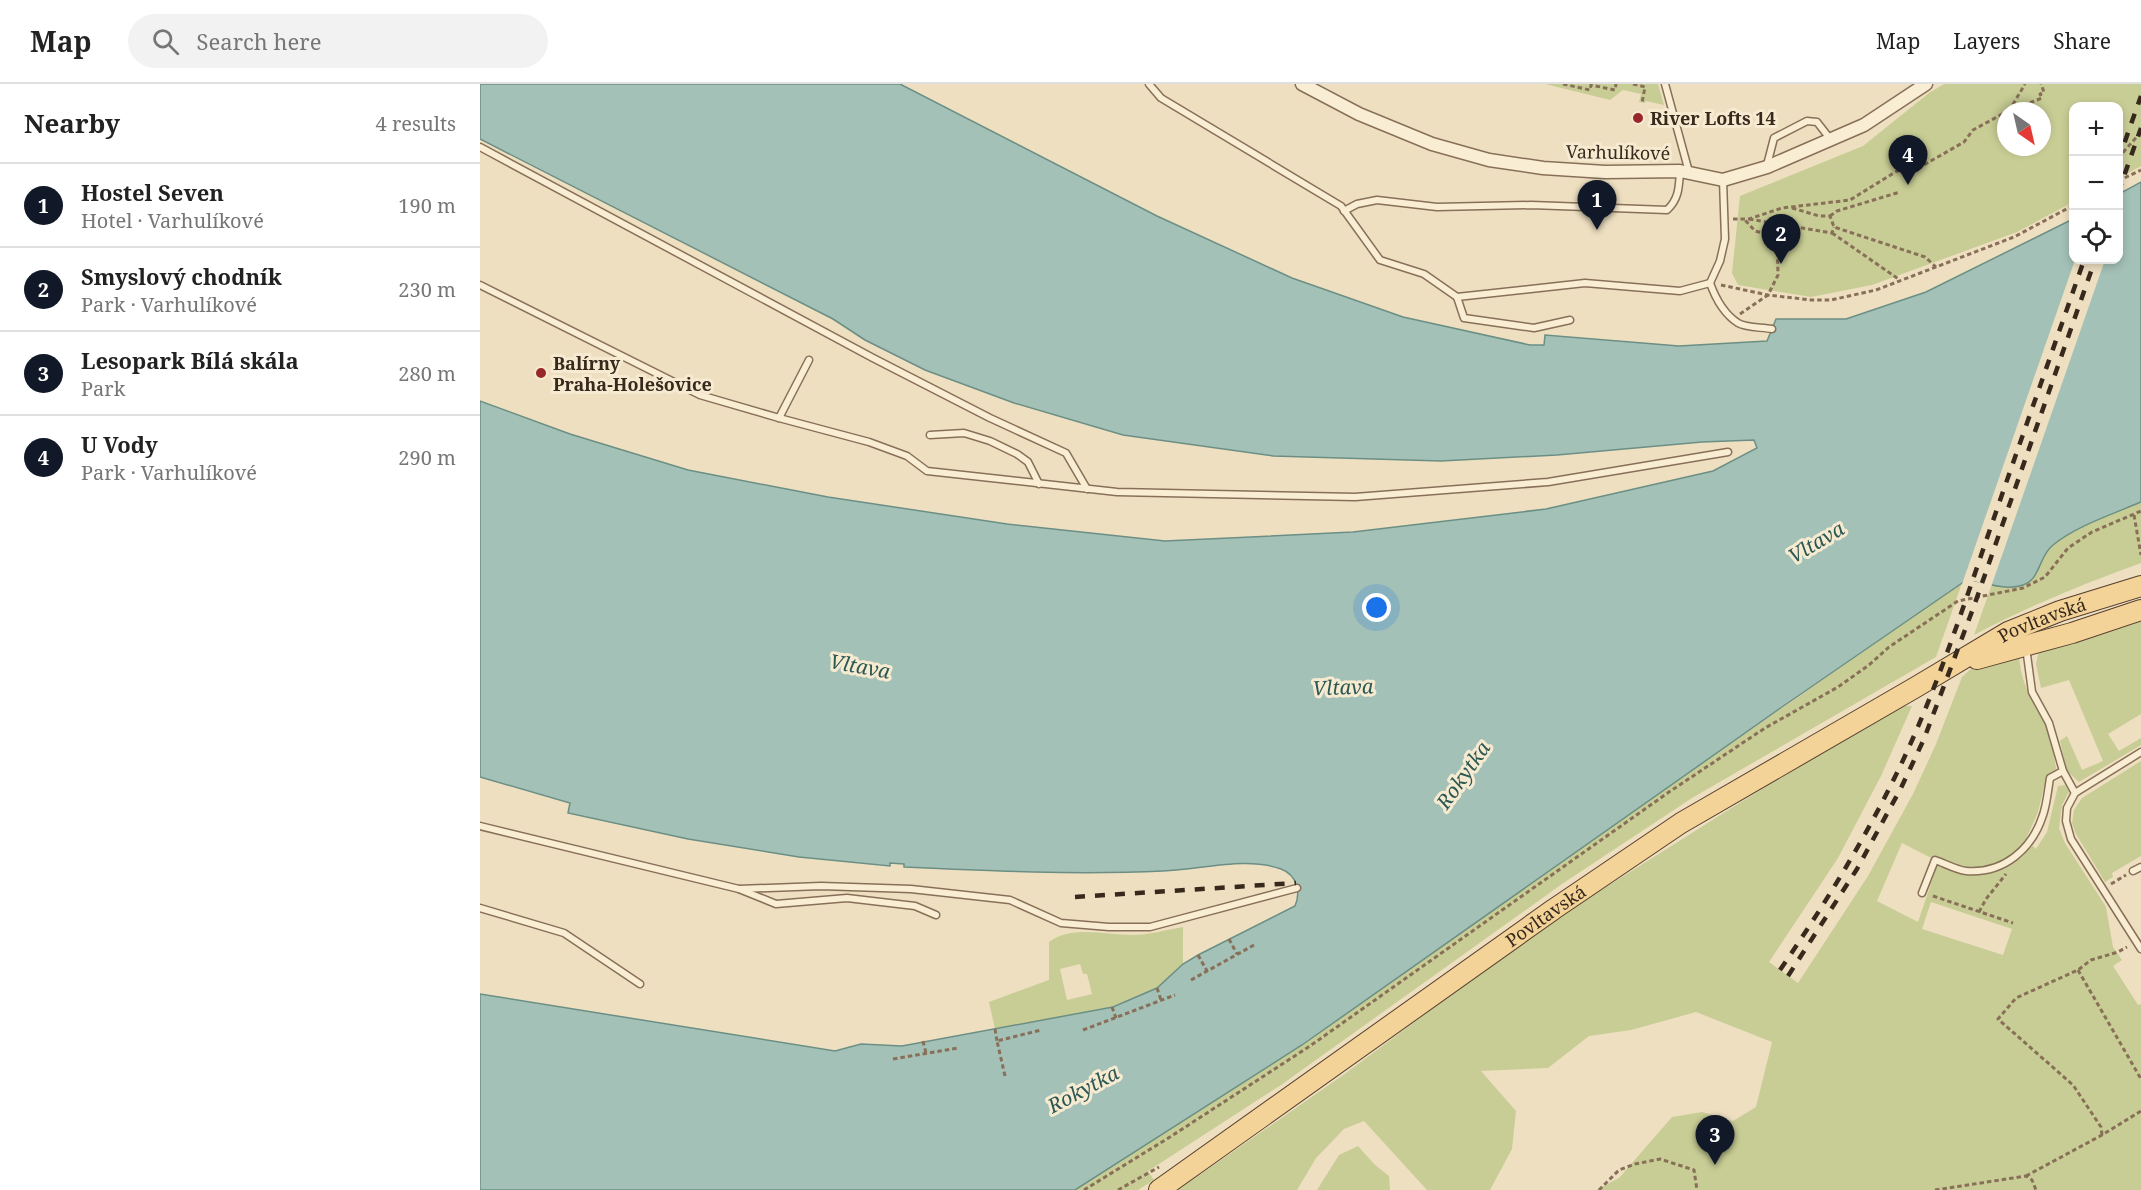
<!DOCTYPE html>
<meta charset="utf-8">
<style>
body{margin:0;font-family:"Noto Serif",serif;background:#f2f2f2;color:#222}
.controls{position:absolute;right:18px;top:18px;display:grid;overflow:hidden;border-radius:12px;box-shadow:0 3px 9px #0003}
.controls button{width:54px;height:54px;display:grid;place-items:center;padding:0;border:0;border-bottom:2px solid #e0e0e0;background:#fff;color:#222;font:30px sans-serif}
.compass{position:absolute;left:1517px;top:18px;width:54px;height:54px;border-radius:50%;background:#fff;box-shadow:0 3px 9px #0003;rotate:146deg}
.you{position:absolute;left:897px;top:524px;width:21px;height:21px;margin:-15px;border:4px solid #fff;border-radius:50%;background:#1a73e8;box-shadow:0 0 0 9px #1a73e833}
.badge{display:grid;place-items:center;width:39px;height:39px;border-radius:50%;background:#111827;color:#fff;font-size:20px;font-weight:700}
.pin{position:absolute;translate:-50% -50px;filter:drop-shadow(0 2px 3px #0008)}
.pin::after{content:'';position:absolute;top:32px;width:21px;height:18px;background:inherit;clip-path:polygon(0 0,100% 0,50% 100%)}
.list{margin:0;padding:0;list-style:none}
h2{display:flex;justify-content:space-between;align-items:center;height:78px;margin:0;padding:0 24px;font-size:26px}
h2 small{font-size:20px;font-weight:400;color:#767676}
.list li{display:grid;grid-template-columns:39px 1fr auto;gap:18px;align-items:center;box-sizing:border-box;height:84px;padding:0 24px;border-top:2px solid #e0e0e0}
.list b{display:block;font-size:22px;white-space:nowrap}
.list p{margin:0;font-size:20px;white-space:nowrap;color:#767676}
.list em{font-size:20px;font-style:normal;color:#767676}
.icon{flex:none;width:33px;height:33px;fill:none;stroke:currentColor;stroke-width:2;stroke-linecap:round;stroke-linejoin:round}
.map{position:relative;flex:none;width:1661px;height:1106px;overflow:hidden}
header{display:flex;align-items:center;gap:36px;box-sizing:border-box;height:84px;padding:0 30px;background:#fff;border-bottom:2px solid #e0e0e0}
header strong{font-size:28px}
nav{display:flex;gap:33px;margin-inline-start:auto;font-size:21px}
.search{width:420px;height:54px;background:#f2f2f2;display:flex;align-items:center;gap:15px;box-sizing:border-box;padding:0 21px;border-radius:33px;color:#767676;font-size:22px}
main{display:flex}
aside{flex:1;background:#fff}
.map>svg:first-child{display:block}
</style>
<header>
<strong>Map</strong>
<div class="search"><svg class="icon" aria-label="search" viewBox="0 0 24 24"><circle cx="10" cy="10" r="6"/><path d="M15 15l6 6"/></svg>Search here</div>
<nav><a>Map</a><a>Layers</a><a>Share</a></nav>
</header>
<main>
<aside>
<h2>Nearby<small>4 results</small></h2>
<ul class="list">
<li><span class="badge">1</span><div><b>Hostel Seven</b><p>Hotel · Varhulíkové</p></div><em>190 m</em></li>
<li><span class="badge">2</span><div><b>Smyslový chodník</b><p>Park · Varhulíkové</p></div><em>230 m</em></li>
<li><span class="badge">3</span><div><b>Lesopark Bílá skála</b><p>Park</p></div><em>280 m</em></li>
<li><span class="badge">4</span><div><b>U Vody</b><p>Park · Varhulíkové</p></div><em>290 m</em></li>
</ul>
</aside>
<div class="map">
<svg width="1661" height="1106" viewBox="0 0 1661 1106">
<rect width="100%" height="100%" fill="#eedfc1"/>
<!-- green -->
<g fill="#c8cd95" fill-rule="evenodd">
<polygon points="1065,0 1178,0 1184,21 1166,17 1165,19 1159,18 1161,10 1143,6 1130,16"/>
<path d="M1464,0h197v82l-22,12 -1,-72h-44l-1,96 -56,30 -145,53 -61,12 -73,-12 -6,-12 8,-77 123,-50 66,-53zM1526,27h36v36h-36z"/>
<path d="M1661,418v61c-57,21 -113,43 -167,72l18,-51 18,3 27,-13c2,-7 4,-17 8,-22 17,-20 71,-39 96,-50z"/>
<polygon points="1482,499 1456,573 1212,714 1082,800 801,1001 668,1087 674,1096 658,1106 595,1106 822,961 1003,832"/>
<polygon points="1661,537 1661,630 1628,650 1639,667 1661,654 1661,661 1599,698 1587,687 1580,657 1587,652 1602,686 1623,677 1589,596 1561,604 1556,580 1559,566 1593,560"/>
<path d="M1539,571c2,32 14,44 27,71 6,14 8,32 11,47l-12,10 -7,29 -12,27 10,10 11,-17 11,-46 7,-1 4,7 -7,13 -3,23 6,15 41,64 7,40 9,13 -9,6 25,39 3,-1v186h-545l23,-12 53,-61 30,-5 31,9 23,-14 16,-65 -76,-30 -65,18 -42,6 -41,32 -67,3 35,40 -4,38 -22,41h-63l-63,-69 -20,8 -28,29 -19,32h-119l168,-117 192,-143 203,-128 159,-96h12l-31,70 -43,82 -69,104 29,21 70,-107 45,-82 23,-50 26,-67 13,-12zM1422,759l33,17 2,6 -19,56 -41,-21zM1451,818l81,27 -9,26 -81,-26z"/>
<polygon points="1661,677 1661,772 1632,789 1633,793 1625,798 1596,750 1592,739 1594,726 1602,714"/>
<path d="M703,843v37l-26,24 -45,19 -117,22 -6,-27 60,-22v-38c24,-17 55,-7 83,-7 16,0 34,-5 51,-8zM600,880l3,10h4l5,20 -25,6 -7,-31z"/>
<polygon points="878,1062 895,1081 909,1092 910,1106 837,1106 859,1071"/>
</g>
<!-- water -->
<path fill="#a4c1b7" stroke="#6b8f84" stroke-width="1.5" d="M0,0h420l257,132 135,62 111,39 127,28h14l1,-10 134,11 88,-5 9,-22h70l80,-27 147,-73 1,41h9l-3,3 5,12 12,-3 -2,-12h23l1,-66 22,-12v320c-28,12 -65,24 -88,43 -15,12 -12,34 -30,40 -17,6 -38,-2 -55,-6l-186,128 -480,338 -227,145h-595v-196l355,57 26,-7 41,2 211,-39 44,-19 26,-24 15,-9 97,-49c6,-14 2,-31 -14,-37 -36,-13 -80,1 -118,2 -86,4 -173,0 -259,-4v-3l-14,-1v3l-91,-9 -111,-18 -120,-26 2,-10 -90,-26v-376l90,33 118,36 140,27 179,27 158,17 188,-9 193,-23 167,-38 44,-23 -3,-8 -52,2 -145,13 -116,6 -168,-5 -150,-21 -109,-32 -89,-33 -60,-30 -32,-21 -353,-180z"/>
<!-- pier -->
<polygon fill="#eedfc1" points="1595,176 1606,176 1603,184 1608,189 1613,188 1615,184 1612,176 1625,176 1511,503 1495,497 1489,498 1481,503"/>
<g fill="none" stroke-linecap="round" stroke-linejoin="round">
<!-- service casing -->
<g stroke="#887058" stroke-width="9">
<g id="service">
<polyline points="669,0 681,14 861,122 900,176 944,190 977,213 1105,199 1200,207 1230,199"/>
<polyline points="1185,0 1209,88"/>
<polyline points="0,63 393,274 510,334 586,369 607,405"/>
<polyline points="1287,81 1294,54 1327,37 1337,38 1351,56"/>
<path d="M1243,96l2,59 -5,22 -10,22c5,14 14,31 28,40 8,5 24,4 34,6"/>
<path d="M864,127l13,-7 20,-4 60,7 94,-2 136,5c12,-11 12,-23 13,-39"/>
<polyline points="0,201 220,311 299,334 389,358 427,372 447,387 637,408 875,413 1068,398 1248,368"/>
<polyline points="977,213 984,234 1054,244 1090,236"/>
<polyline points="299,334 329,276"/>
<polyline points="450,351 484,349 510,357 537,370 548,378 559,400"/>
<polyline points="1546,563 1552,608 1569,639 1583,687 1595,709"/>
<polyline points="1661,668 1595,709 1587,724 1586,737 1591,755 1661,865"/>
<polyline points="0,742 259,805 296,820 367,814 435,822 456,831"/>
<polyline points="1653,787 1661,783"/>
<polyline points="259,805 341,802 431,805 530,816 581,839 629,843 670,843 817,804"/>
<path d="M1442,809l13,-33c9,3 21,10 31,11 38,3 66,-22 77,-56 4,-12 5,-25 7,-37l13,-7"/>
<polyline points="0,824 84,849 160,900"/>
</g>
</g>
<!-- minor casing -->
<g stroke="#887058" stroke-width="15">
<polyline id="minor" points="822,0 879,30 952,60 1009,76 1063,84 1125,88 1200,87 1243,96 1287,83 1384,41 1446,0"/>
</g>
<!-- primary casing -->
<g stroke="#563e2d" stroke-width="22">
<g id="primary">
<polyline points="1497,575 1592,549 1661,526"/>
<path id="s1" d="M679,1106l395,-281 127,-86 235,-136 92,-55 52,-21 81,-25"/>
</g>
</g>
<!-- path -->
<g stroke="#887058" stroke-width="3" stroke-dasharray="4.5 3" stroke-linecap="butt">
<polyline points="1083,0 1110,6 1111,1 1135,6 1136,0"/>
<polyline points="1153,0 1165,3 1162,19"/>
<polyline points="1529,27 1562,14 1560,10 1564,8 1561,0"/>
<polyline points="1529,27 1545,0"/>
<polyline points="1638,74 1661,48"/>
<polyline points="1638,97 1661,86"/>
<polyline points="1312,124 1339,132 1350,132 1354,143 1445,173 1456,183"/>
<polyline points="1350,132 1357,127 1420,108"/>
<polyline points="1253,135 1269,135 1302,124 1370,116 1417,87 1442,82 1484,58 1493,46 1526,28"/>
<polyline points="1269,135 1352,149 1354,143"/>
<polyline points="1352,149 1420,196"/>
<polyline points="1241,201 1288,211 1331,216 1351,216 1396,206 1534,153 1594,121"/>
<polyline points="1260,230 1288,211 1298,191 1297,152 1275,147 1264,135"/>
<polyline points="1654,431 1661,471"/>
<polyline points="1631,800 1646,791"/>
<polyline points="1453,812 1533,839"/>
<polyline points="1499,828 1506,815 1526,790"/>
<polyline points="749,855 757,870"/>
<polyline points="718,871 727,887"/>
<polyline points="1598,886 1661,995"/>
<polyline points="711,896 774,861"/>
<polyline points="677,904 681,916"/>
<polyline points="632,923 636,934"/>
<polyline points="515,945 517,957"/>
<polyline points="603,946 695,911"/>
<polyline points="443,957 446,969"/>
<polyline points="413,975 478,964"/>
<polyline points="525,992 517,957 561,946"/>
<polyline points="1622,1051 1621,1043 1593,1001 1518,935 1536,914 1598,886 1611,876 1638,868 1647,863"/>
<polyline points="1546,1092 1622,1051 1661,1027"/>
<polyline points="604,1106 690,1053 830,962 1189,708 1285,644 1358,603 1389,581 1409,563 1478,517 1543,504 1565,493 1588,464 1612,448 1661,427"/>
<polyline points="638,1106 679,1083"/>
<polyline points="1119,1106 1139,1086 1155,1080 1180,1075 1214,1086 1217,1106"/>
<polyline points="1455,1106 1546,1092 1552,1096 1556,1106"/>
</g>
<!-- service -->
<use href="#service" stroke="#f9edd4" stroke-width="6"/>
<!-- minor -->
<use href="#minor" stroke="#f9edd4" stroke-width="12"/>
<!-- primary -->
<use href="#primary" stroke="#f3d398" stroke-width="20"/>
<!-- rail -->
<g stroke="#38291d" stroke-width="4.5" stroke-dasharray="10 10" stroke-linecap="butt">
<polyline points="1638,77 1661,12"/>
<polyline points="1638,109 1661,44"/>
<polyline points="595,813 816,799"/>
<path d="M1300,886c41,-60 79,-121 112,-187 43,-86 72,-179 104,-271 29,-84 59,-168 88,-252"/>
<polyline points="1308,892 1377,785 1421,704 1444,655 1494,522 1615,176"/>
</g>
</g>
<!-- markers -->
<g fill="#98272c" stroke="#f6ead1" stroke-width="2">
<circle cx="1158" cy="34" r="6"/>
<circle cx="61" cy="289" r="6"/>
</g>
<g text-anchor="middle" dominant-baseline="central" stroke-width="6" stroke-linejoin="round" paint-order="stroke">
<!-- poi labels -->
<g font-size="18" font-weight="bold" fill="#38291d" stroke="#f6ead1" text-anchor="start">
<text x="1170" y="34">River Lofts 14</text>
<text x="73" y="279">Balírny<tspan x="73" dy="21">Praha-Holešovice</tspan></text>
</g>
<!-- street labels -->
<g font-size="18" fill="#38291d" stroke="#f6ead1">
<text transform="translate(1138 68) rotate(1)">Varhulíkové</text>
<text stroke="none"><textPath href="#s1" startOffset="1053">Povltavská</textPath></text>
<text stroke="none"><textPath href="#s1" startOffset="474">Povltavská</textPath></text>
</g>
<!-- water labels -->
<g font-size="20" font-style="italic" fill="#2c5853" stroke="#f6ead1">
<text transform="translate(1336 458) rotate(-31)">Vltava</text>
<text transform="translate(380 582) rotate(10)">Vltava</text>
<text transform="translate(863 603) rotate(-2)">Vltava</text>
<text transform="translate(983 691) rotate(-55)">Rokytka</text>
<text transform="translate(603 1005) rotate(-28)">Rokytka</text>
</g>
</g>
</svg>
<div class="controls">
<button>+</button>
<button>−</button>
<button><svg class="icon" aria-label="locate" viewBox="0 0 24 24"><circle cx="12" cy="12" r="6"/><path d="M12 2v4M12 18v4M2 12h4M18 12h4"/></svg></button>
</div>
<svg class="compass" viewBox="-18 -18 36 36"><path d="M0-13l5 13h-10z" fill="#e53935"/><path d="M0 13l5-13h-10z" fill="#767676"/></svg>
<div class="you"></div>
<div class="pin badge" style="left:1117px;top:146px">1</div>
<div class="pin badge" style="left:1301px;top:180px">2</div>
<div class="pin badge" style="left:1235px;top:1081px">3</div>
<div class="pin badge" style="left:1428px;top:101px">4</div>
</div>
</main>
